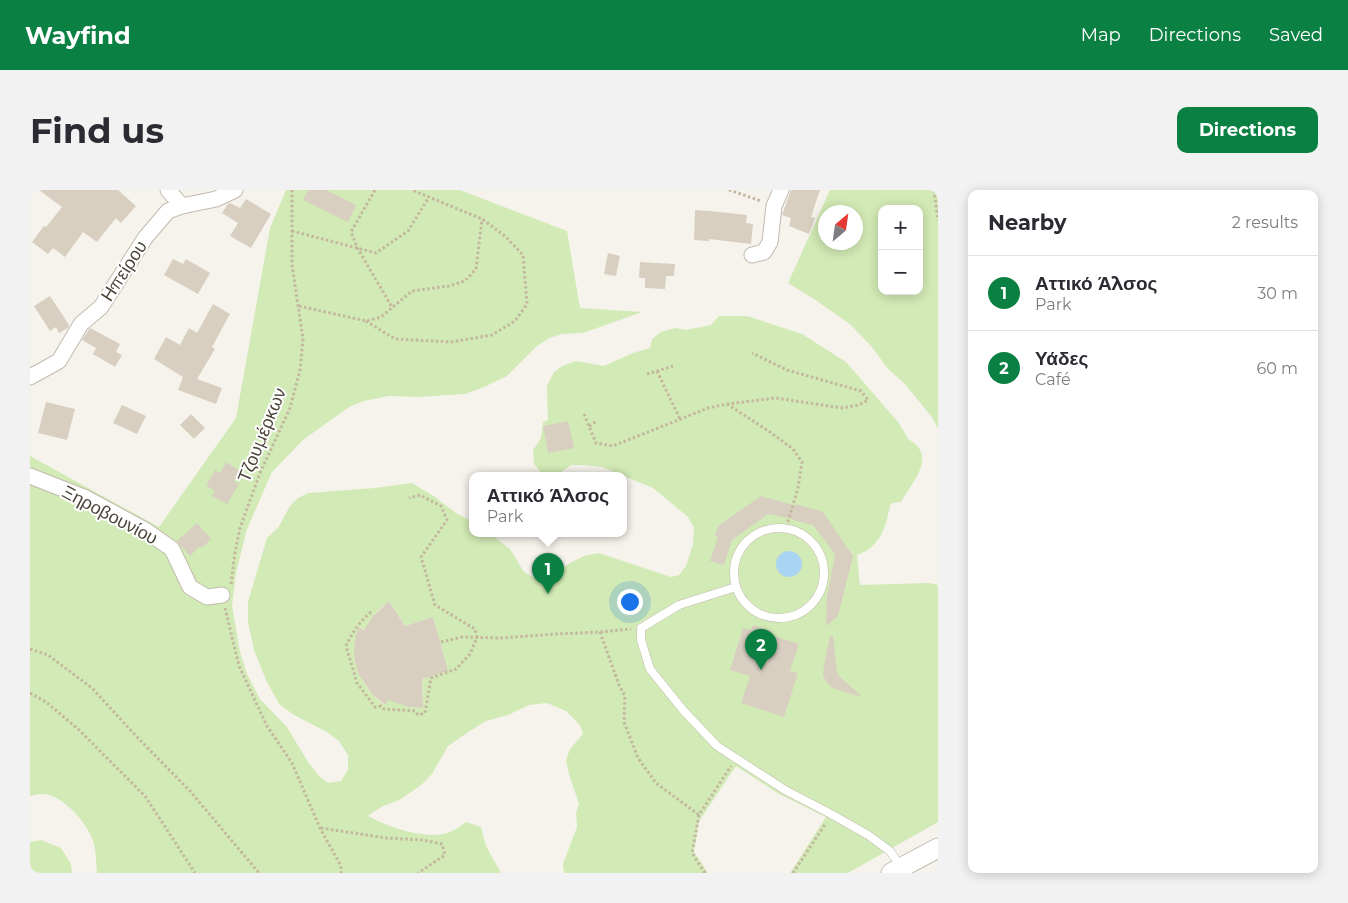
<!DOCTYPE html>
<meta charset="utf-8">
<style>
body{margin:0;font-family:Montserrat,sans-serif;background:#f2f2f3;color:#2b2b33}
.controls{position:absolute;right:15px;top:15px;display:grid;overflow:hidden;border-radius:10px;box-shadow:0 2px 12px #0003}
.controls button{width:45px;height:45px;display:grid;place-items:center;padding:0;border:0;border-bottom:1px solid #e1e1e2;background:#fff;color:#2b2b33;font:25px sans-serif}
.compass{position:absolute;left:788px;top:15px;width:45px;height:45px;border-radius:50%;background:#fff;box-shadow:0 2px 12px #0003;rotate:29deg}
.you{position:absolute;left:599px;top:411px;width:18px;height:18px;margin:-12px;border:4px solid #fff;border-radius:50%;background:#1a73e8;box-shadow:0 0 0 8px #1a73e833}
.badge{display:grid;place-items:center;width:32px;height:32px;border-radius:50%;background:#0b8043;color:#fff;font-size:16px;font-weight:700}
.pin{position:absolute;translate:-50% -41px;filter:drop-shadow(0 1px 2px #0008)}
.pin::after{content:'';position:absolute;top:26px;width:18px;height:15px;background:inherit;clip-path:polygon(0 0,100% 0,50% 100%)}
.popup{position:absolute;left:439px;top:282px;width:158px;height:65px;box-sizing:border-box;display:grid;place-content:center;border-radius:10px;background:#fff;filter:drop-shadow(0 1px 4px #0005);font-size:16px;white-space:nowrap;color:#7c7c81}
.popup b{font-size:19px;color:#2b2b33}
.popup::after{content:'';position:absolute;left:50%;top:100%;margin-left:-10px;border:10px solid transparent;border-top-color:#fff}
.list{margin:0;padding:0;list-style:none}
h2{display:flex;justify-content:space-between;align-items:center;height:65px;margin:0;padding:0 20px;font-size:21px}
h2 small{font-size:16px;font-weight:400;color:#7c7c81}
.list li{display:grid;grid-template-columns:32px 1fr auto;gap:15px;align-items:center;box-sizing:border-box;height:75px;padding:0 20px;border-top:1px solid #e1e1e2}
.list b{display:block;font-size:19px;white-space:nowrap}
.list p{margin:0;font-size:16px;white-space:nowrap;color:#7c7c81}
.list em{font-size:16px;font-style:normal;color:#7c7c81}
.map{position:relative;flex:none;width:908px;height:683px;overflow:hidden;border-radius:10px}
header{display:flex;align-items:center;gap:30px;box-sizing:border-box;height:70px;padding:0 25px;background:#0b8043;color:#fff}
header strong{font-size:24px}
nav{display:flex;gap:28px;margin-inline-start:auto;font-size:18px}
.intro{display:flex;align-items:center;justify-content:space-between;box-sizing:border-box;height:120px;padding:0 30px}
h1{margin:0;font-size:35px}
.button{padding:12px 22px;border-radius:10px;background:#0b8043;color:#fff;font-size:18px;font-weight:700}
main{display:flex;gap:30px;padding:0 30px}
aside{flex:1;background:#fff;border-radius:10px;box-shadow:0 2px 12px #0003}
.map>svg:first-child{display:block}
</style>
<header>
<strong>Wayfind</strong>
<nav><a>Map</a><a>Directions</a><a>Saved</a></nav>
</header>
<div class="intro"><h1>Find us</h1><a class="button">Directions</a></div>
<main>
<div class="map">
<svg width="908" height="683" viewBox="0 0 908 683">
<rect width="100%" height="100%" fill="#f6f3ec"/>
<!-- green -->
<g fill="#d2eab5" fill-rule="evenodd">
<path d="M256,0h174l107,41 13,77 62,4 -59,21 -21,1 -13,4 -13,9 -29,29 -23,11 -19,7 -46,3 -31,-1 -24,5 -15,6 -46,33 -31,32 -25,57 -11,44 -4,33 8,46 7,22 13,25 27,28 21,35 10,13 10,8 13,-2 7,-11v-15l-9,-14 -12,-9 -33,-17 -15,-11 -13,-24 -12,-30 -6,-28v-20l19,-64 11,-10 12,-22 8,-8 10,-5 67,-5 37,-5 23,14 21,16 17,9v11h16l21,16 14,23 12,7 17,-4 17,-12 14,-7 15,-3 72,24 8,-2 7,-9 7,-22 1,-16 -6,-11 -35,-29 -51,-21 -19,-2h-12l-14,10h-14l-9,-11 -1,-14 8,-12 2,-16 5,-2 -1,-34 7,-14 8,-6 14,-5 28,5 29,-13 17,-5 2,-9 9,-7 14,-4 11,2 25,-5 8,-9h28l55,18 44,28 52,60 7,11 3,6c30,16 5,42 -7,63l-8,1 -3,2c-4,23 -10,42 -33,50l3,30 69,-2 9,2v237l-90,51h-58l36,-56 -47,-23 -43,-28 -37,55 -5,31 14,21h-143l-1,-1 -1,-8 14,-37 -1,-14 3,-9 -10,-30 -3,-14 4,-11 13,-15 -3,-9 -14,-14 -19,-8 -18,2 -21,10 -22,6 -16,10 -22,15 -16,28 -12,12 -21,14 -18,7 -13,9c20,11 60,25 82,16 6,-2 11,-7 16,-10l15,5 5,19 15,27h-404c-1,-10 -1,-26 -5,-35 -7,-17 -30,-44 -50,-44 -4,0 -8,1 -12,2v-340l129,71 77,-109 34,-190zM360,412l15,24 28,-9 14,54 -25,8 1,29 -14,-1 -21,-8 -3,6c-25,-17 -38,-50 -26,-78l7,3c4,-12 12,-22 24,-28z"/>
<path d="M800,0h108v239l-6,-12 -28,-34 -16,-14 -16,-22 -22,-23 -36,-25 -26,-16zM852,19h37v82h-37zM796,22h30v30h-30z"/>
<polygon points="11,650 31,658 41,674 42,683 0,683 0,652"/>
</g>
<!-- water -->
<circle fill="#a9d4f2" cx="759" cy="374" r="13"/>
<!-- building -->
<g fill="#d8cfc1">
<polygon points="9,0 88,0 106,16 91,33 86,28 67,52 53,42 35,67 23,58 18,64 2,52 14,36 16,37 32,17"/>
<polygon points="278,0 296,0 326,15 318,32 273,10"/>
<polygon points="761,0 790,0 781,27 785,28 779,44 759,36 761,28 752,25"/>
<polygon points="216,9 241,24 221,58 200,46 208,33 192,23 198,14 200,13 210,18"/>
<polygon points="665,20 680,21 717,25 716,33 723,34 721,54 679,49 679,51 664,50"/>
<polygon points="578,63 590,66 586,86 574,84"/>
<polygon points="143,69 153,74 156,69 180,83 168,104 134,85"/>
<polygon points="610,72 645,74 644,86 636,86 635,99 615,98 615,88 609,88"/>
<polygon points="20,106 39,135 38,138 29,143 26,137 20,141 4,116"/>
<polygon points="183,114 200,124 182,157 185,159 167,189 192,198 186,214 148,200 153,187 124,169 136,147 150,155 159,138 167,143"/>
<polygon points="60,138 90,154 86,162 92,165 85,177 63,164 66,158 52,150"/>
<polygon points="16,212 45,219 37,250 8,243"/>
<polygon points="92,215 116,226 107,244 83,233"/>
<polygon points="161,224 175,238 164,249 150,235"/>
<polygon points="538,231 544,258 518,263 513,236"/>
<polygon points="196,272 210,281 204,291 209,294 197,314 182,306 185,301 176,296 185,280 190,283"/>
<polygon points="731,306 766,316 766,314 793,322 823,366 808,426 796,436 797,405 805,366 802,360 783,335 763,330 763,329 738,324 702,350 694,375 680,371 688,347 685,346 688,336"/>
<polygon points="167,333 181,349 172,358 170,356 160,366 147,351"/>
<polygon points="359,411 375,436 403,427 418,481 392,489 393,518 379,517 358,510 355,515 342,504 328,483 324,466 324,458 326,444 329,437 334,440 343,426"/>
<polygon points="723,435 742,441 741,445 769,454 760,481 768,483 754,527 711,513 720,486 700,480 713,438 721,440"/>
<polygon points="800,446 803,446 807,482 810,487 832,507 802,498 796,491 793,485 794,475"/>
</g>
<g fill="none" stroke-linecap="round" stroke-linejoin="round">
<!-- service casing -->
<g stroke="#c2bbae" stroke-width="9">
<g id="service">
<circle cx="749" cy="383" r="45"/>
<polyline points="706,397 649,415 611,438 611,450 620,479 653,520 687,556 755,600 801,624 838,645 860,661 871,677"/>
</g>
</g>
<!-- minor casing -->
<g stroke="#c2bbae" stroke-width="17">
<g id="minor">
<polyline points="138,0 152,16"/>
<polyline points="722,65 734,62 740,52 744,16 751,0"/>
<polyline points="0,187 29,171 51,134 71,117 115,48 138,21 152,16 186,9 205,0"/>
<polyline points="0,286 56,308 115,340 142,359 160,397 177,407 192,405"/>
</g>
</g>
<!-- tertiary casing -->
<g stroke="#c2bbae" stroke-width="21">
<polyline id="tertiary" points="861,683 908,658"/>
</g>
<!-- path -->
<g stroke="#c4b79f" stroke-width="3" stroke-dasharray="2.5 2.5" stroke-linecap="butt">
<polyline points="345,0 321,42 328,59 362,117"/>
<polyline points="699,0 731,11"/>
<polyline points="904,0 908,30"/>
<polyline points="262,41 346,63 378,41 399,7"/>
<polyline points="269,116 336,131 351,127 382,101 419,96 435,91 446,79 452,29"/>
<polyline points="336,131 365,149 421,152 462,145 485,131 497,114 493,65 475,46 452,29 382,0"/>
<polyline points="627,181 650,229"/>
<polyline points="617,184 643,176"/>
<polyline points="697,214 740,242 763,259 772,272 768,298 756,338"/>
<polyline points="554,224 566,253 583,256 678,218 697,214 746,208 812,218 829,215 838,210 831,201 757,180 722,163"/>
<polyline points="559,236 567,231"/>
<polyline points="201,394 205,362 210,338 230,283 260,218 270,180 273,149 262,75 262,0"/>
<polyline points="195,418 209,476 237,536 262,573 290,638 311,676 311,683"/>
<path d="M341,422c-11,9 -19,21 -25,34l11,37 18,24 6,-1 3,3 31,2 3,4 7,-2 6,-35 25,-9 14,-15 7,-17 -2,-8 -40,-24 -14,-48 26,-37 -6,-14 -21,-11 -11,3"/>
<polyline points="570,442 589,495 595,506 594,532 608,568 626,593 669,625"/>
<polyline points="411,452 432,447 471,448 527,444 570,442 601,439"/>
<polyline points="0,459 18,465 62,498 106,546 160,601 229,683"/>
<polyline points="0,503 16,512 48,539 115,606 165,683"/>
<polyline points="291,638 356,648 393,650 412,654 415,665 388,683"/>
<polyline points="675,683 662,663 669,625 701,576"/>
<polyline points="763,683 796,633"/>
</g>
<!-- service -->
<use href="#service" stroke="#fff" stroke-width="8"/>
<!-- minor -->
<use href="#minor" stroke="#fff" stroke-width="15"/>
<!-- tertiary -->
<use href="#tertiary" stroke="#fff" stroke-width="19"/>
</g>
<g text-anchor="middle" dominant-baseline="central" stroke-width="4" stroke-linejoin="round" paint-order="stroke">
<!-- street labels -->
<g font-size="18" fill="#4b4439" stroke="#fff">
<text transform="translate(94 81) rotate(-57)">Ηπείρου</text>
<text transform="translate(232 245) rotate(-68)">Τζουμέρκων</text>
<text transform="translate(80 325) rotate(28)">Ξηροβουνίου</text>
</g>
</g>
</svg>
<div class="controls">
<button>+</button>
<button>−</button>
</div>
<svg class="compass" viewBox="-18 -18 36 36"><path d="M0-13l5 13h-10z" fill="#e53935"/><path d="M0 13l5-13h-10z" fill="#7c7c81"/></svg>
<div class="you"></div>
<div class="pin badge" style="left:518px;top:404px">1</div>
<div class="popup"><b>Αττικό Άλσος</b>Park</div>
<div class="pin badge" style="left:731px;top:480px">2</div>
</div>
<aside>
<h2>Nearby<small>2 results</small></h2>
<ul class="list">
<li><span class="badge">1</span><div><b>Αττικό Άλσος</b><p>Park</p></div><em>30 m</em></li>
<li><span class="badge">2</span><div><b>Υάδες</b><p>Café</p></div><em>60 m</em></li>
</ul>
</aside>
</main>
